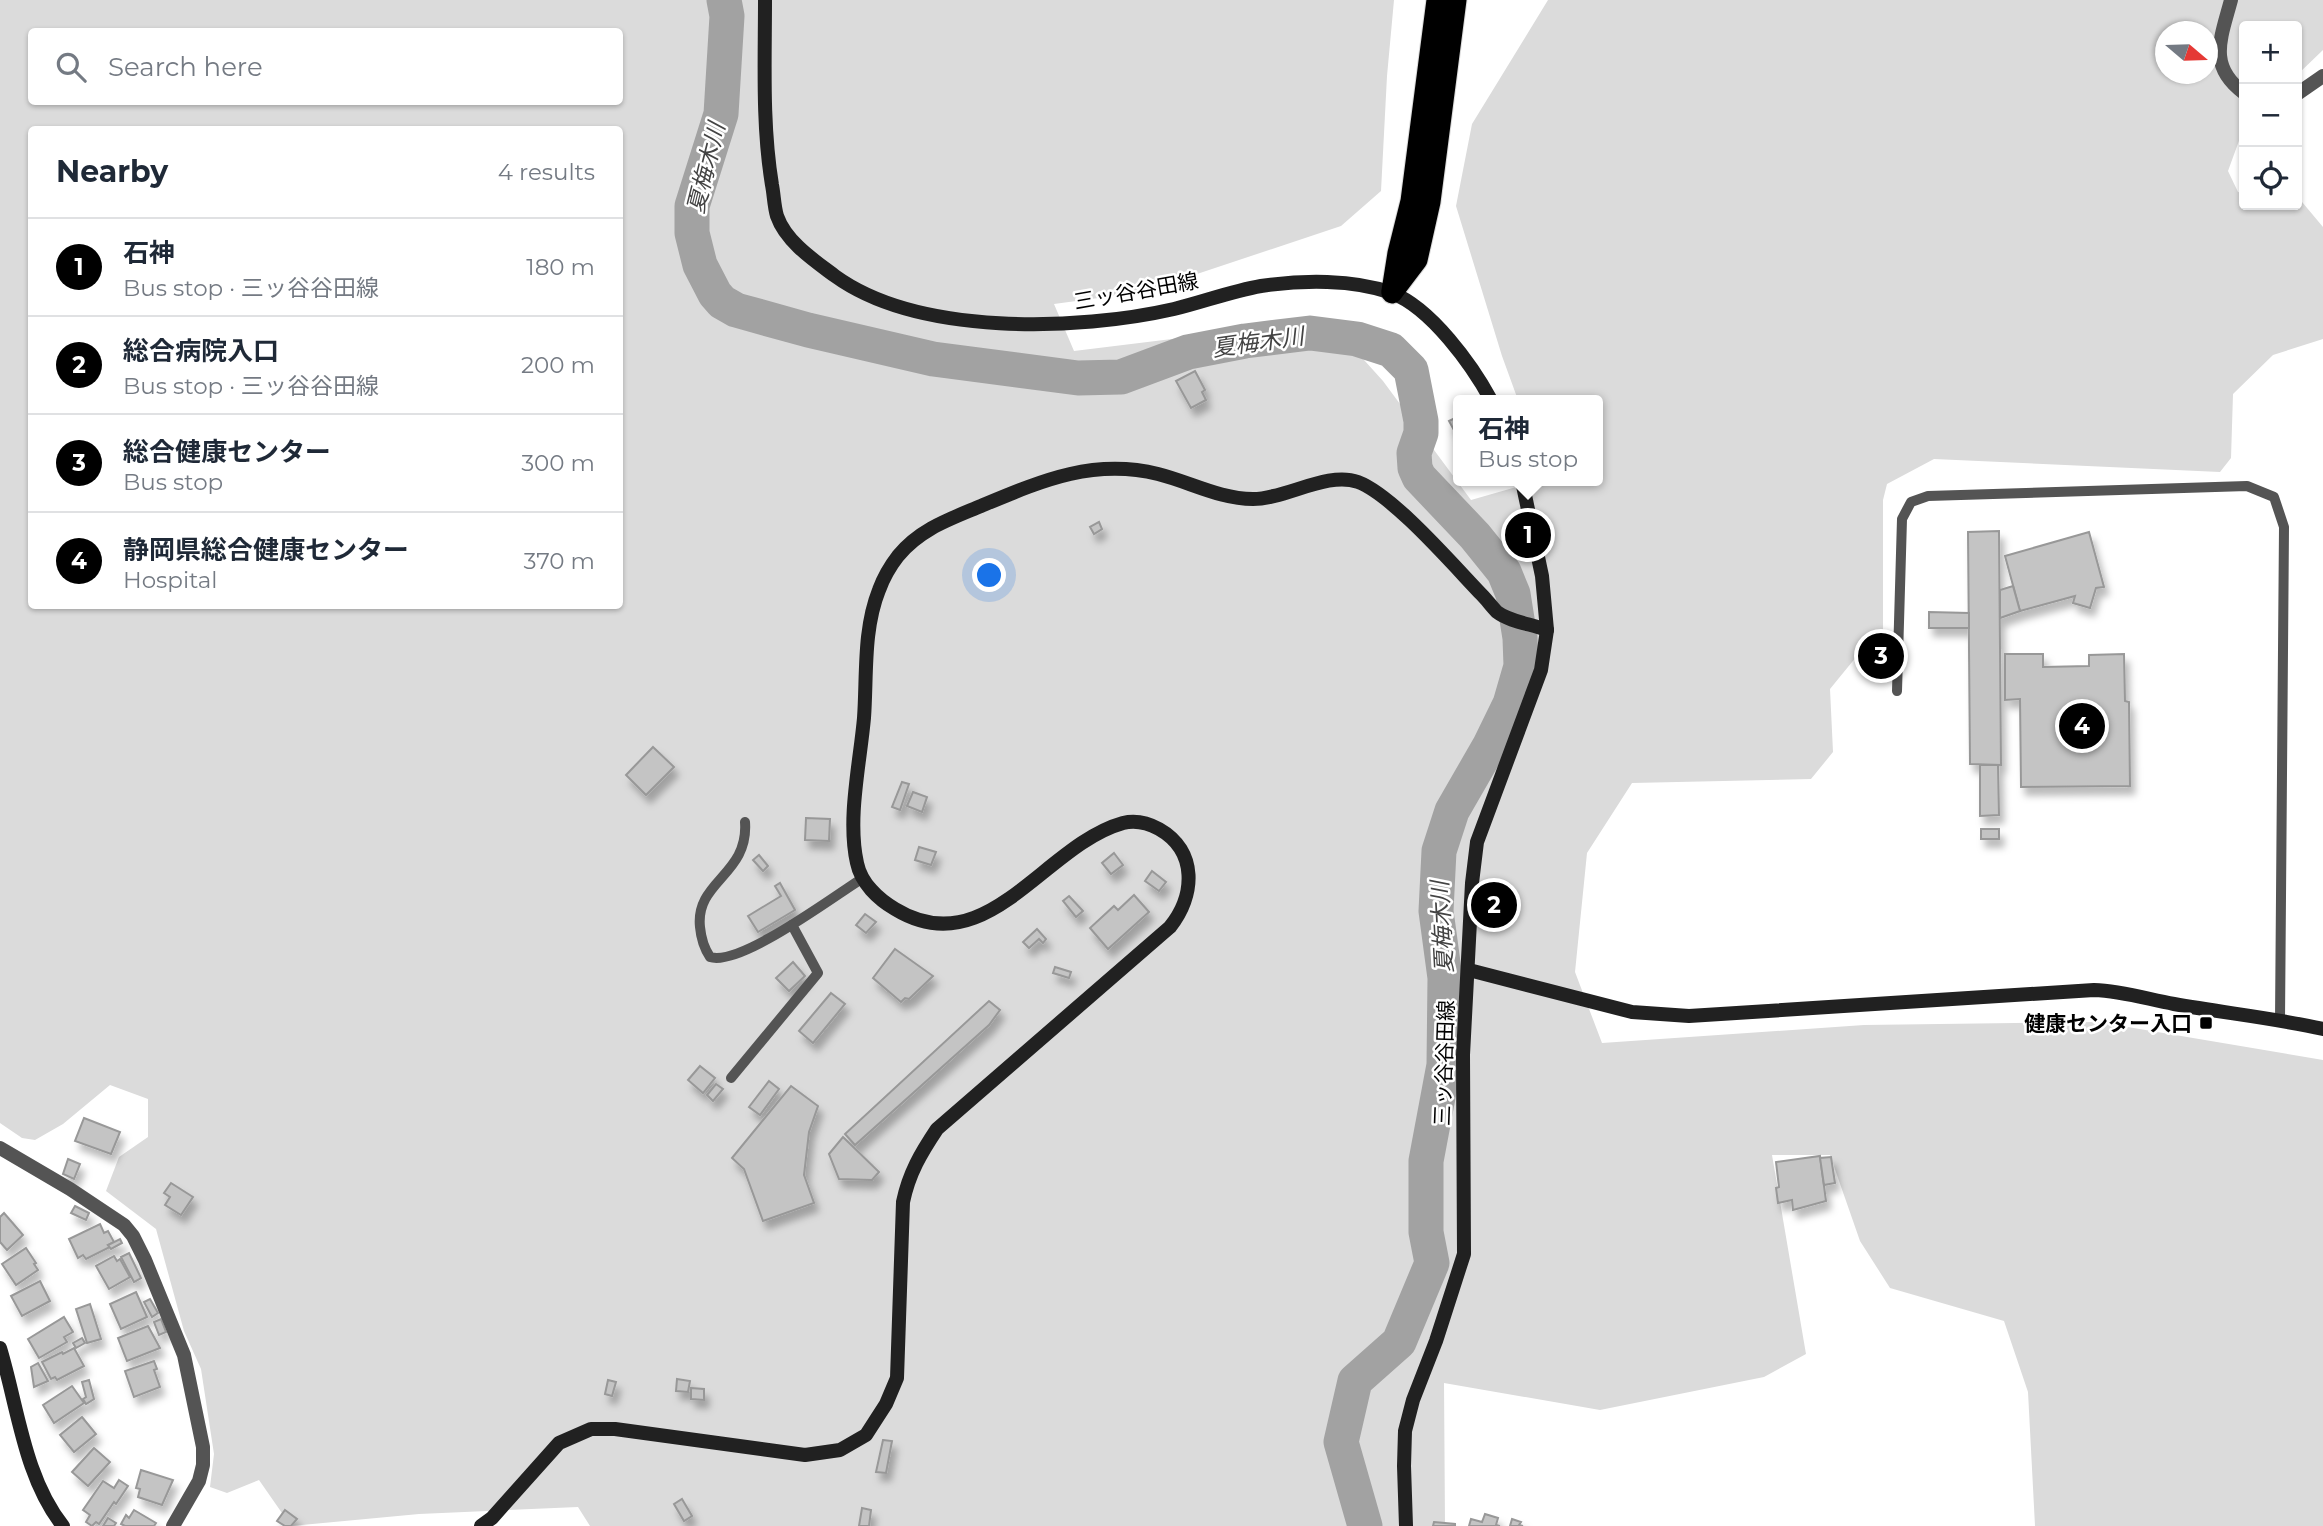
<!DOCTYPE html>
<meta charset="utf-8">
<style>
body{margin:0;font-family:Montserrat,"Noto Sans JP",sans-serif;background:#f6f6f7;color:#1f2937}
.controls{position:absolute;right:21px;top:21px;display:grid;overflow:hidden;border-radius:7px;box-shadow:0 2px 5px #0004}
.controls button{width:63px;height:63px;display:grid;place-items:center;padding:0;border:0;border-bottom:2px solid #e0e1e3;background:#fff;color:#1f2937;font:35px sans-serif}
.compass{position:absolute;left:2155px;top:21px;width:63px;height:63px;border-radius:50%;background:#fff;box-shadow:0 2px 5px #0004;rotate:109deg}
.you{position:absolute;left:990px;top:576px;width:24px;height:24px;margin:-18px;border:5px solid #fff;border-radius:50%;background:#1a73e8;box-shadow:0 0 0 10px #1a73e833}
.badge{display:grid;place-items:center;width:46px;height:46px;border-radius:50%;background:#000;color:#fff;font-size:23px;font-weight:700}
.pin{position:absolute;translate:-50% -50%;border:4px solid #fff;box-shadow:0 2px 7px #0006}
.popup{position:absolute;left:1453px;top:395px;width:150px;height:91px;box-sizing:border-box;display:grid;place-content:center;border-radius:7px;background:#fff;filter:drop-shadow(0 2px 5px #0005);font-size:23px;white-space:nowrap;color:#747a83}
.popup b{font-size:26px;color:#1f2937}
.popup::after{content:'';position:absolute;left:50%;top:100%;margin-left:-14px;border:14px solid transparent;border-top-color:#fff}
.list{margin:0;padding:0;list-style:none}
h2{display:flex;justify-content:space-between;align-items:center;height:91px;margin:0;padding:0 28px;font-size:30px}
h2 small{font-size:23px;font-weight:400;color:#747a83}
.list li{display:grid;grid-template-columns:46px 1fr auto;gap:21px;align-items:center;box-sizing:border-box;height:98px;padding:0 28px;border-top:2px solid #e0e1e3}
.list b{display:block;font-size:26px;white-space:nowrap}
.list p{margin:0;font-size:23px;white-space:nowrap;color:#747a83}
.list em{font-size:23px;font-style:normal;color:#747a83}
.icon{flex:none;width:38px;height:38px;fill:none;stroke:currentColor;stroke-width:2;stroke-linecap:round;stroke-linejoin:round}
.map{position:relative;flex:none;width:2323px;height:1526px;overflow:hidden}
.search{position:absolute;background:#fff;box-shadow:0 2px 5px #0004;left:28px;top:28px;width:595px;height:77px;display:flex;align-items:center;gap:18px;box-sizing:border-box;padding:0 24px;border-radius:7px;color:#747a83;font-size:26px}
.panel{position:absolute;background:#fff;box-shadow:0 2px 5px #0004;left:28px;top:126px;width:595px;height:483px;border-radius:7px}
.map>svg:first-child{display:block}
</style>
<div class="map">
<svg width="2323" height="1526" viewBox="0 0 2323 1526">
<defs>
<filter id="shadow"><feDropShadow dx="4.5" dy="8" stdDeviation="3.5" flood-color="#0004"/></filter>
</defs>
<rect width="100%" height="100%" fill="#fff"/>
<!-- green -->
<path fill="#dbdbdb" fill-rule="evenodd" d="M0,0h1394l-7,76 -6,115 -40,35 -198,66 -89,12 20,47 254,-31 55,61 88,119 66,-19h61v-81h-80l-16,-44 -46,-150 16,-82 76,-124h775v50l-26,25v-49h-53v101l-16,44 10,21 6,1v12h53v-9l26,31v112l-50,16 -40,39 -2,64 -11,14 -286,-13 -47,25 -4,16v135l-6,9 -16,7 -31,38 3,63 -22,27 -179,4 -45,70 -12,119 27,71 262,-18 234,-3 225,38v466h-288l-7,-134 -24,-71 -114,-33 -30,-47 -30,-86h-58l34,199 -42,23 -164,33 -156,-27 1,143h-855l-12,-19 -159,7 -128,12 -32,-46 -32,13 -17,-6 4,-33 -13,-85 -17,-38 -28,-102 -50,-38 13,-34 29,-20v-38l-38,-14 -47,39 -28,16 -13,-2 -22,-15zM32,32h588v70h-588zM2166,32h42v42h-42zM32,130h588v476h-588z"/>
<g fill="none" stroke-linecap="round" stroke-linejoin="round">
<!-- river -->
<polyline stroke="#a2a2a2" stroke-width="35" points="724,0 727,16 721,114 692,206 692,233 700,265 715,294 722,302 736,310 808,330 933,359 1078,378 1121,377 1188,352 1245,341 1310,333 1357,339 1391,350 1411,370 1421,421 1421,433 1414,453 1415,468 1419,477 1475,536 1504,572 1513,594 1520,638 1521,666 1510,704 1490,745 1452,811 1439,851 1436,911 1445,978 1444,1065 1426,1161 1426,1232 1432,1263 1399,1342 1355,1381 1341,1442 1365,1526"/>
</g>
<!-- building -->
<g fill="#c4c4c4" stroke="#989898" stroke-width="2" filter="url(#shadow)">
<polygon points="1195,371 1205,390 1202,392 1206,400 1191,408 1176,381"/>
<polygon points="1457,417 1458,433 1456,434 1449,421"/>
<polygon points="1099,522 1102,529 1094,534 1090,527"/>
<polygon points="1999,531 2001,765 1970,764 1968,532"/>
<polygon points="2089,532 2104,587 2096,588 2090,608 2073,603 2075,596 2020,611 2005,556"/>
<polygon points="2013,586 2020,611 2000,618 2000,590"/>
<polygon points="1929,612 1969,613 1969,628 1929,628"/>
<polygon points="2005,654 2043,654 2043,667 2089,666 2089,655 2124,654 2125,701 2129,702 2130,786 2021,787 2020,699 2005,700"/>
<polygon points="653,747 674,767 646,795 626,775"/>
<polygon points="1980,765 1998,765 1999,815 1980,816"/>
<polygon points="902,782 909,784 900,810 892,807"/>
<polygon points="913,792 927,797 922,812 907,806"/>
<polygon points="806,818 830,819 829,841 805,840"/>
<rect x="1981" y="829" width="18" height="10"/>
<polygon points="919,847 936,852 931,865 915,860"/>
<polygon points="1114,853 1123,865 1111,874 1102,863"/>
<polygon points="759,855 768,866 763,871 753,860"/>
<polygon points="1152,871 1166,882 1159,891 1145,881"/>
<polygon points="780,883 795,910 758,932 748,916 781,896 775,886"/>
<polygon points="1134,895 1149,912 1108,949 1090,928 1114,906 1118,910"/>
<polygon points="1069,896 1083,911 1076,917 1063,901"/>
<polygon points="865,914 876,922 866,933 856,925"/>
<polygon points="1037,929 1046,939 1043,943 1039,939 1029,948 1023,942"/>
<polygon points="895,949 933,976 909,999 905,998 901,1002 873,978"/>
<polygon points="793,962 805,976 789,991 776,978"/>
<polygon points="1055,967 1071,972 1069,978 1053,973"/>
<polygon points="831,993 845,1004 813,1043 799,1031"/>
<polygon points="989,1001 1000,1010 989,1025 855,1145 845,1134"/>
<polygon points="700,1066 715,1078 703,1093 688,1080"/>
<polygon points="769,1081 779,1089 760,1115 749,1107"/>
<polygon points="716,1084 723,1089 713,1101 707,1095"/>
<polygon points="791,1086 818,1106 809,1132 804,1175 814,1203 763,1221 744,1169 732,1158"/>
<polygon points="84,1118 120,1132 111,1154 75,1141"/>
<polygon points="843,1137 879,1172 872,1180 839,1179 829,1154"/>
<polygon points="1820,1156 1826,1201 1793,1210 1792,1200 1778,1203 1776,1188 1779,1187 1776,1162"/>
<polygon points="1831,1157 1835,1183 1824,1185 1820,1158"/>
<polygon points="68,1159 80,1164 74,1179 63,1174"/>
<polygon points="171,1183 193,1197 181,1215 165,1205 170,1197 164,1193"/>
<polygon points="75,1206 89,1213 86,1220 71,1213"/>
<polygon points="4,1213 23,1235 7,1250 0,1242 0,1217"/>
<polygon points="100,1224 104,1233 108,1231 114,1242 108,1245 110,1247 86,1259 83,1255 78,1258 69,1239"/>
<polygon points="120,1239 122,1243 111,1249 108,1245"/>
<polygon points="26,1248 36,1263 34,1264 38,1270 16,1285 2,1264"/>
<polygon points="129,1253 141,1278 134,1282 121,1257"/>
<polygon points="114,1256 117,1261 120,1259 130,1277 109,1289 96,1266"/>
<polygon points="40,1281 50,1301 22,1316 11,1296"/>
<polygon points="136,1292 147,1317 121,1329 110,1304"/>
<polygon points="150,1299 158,1313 152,1317 144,1302"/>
<polygon points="90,1304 101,1339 87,1343 76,1309"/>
<polygon points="64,1317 73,1332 64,1337 67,1342 39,1358 28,1339"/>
<polygon points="161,1319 166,1332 159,1335 154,1322"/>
<polygon points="148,1326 160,1348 127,1361 118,1338"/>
<polygon points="82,1338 85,1343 76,1348 73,1343"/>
<polygon points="74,1348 84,1366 57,1380 55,1377 51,1379 42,1362 62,1352 63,1354"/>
<polygon points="154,1361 157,1369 154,1370 160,1387 134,1397 125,1371"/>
<polygon points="38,1363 48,1381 34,1387 31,1367"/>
<polygon points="677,1379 690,1381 688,1392 676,1391"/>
<polygon points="89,1380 94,1399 86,1404 83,1399 86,1397 82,1382"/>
<polygon points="608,1380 616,1382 612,1396 605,1394"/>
<polygon points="72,1386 84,1403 54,1423 43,1405"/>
<polygon points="691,1388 704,1389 704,1400 691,1399"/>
<polygon points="82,1417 96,1434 74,1452 60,1435"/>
<polygon points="883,1440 892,1441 886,1473 876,1472"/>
<polygon points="94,1448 110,1462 88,1486 72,1472"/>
<polygon points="141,1470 173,1480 162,1505 138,1497 140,1489 136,1488"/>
<polygon points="119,1480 128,1486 116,1504 114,1502 99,1524 96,1522 92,1526 86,1522 90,1515 83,1510 103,1481 114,1488"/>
<polygon points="682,1499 692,1516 684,1521 674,1504"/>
<polygon points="862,1508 871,1510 869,1526 859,1526"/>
<polygon points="134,1510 156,1523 154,1526 125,1526 121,1524 126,1515 129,1518"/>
<polygon points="285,1510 297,1519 291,1526 285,1526 277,1521"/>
<polygon points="1485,1514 1498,1518 1496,1525 1500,1526 1469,1526 1471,1519 1482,1522"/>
<polygon points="108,1518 116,1523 114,1526 103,1526"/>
<polygon points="1512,1519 1521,1522 1519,1525 1523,1526 1510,1526"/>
<polygon points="1434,1522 1455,1524 1455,1526 1433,1526"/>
</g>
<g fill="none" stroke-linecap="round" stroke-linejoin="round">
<!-- highway casing -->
<g stroke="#dbdbdb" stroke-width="23">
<g id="highway">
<polyline points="1392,291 1398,253 1411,201 1437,0"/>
<polyline points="1392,293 1417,260 1430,202 1456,0"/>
</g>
</g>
<!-- lane -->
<g stroke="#545454" stroke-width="10">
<polyline points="1897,691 1902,519 1911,502 1928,496 2247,486 2274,497 2284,527 2280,1020"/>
<path d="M745,822c4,53 -50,59 -45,105 1,11 4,21 10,30 30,10 124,-61 153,-79"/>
<polyline points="731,1078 818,973 792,925"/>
</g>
<!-- street -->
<g stroke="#545454" stroke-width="14">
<path d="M2231,0c-10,38 -24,66 13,93"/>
<polyline points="2297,94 2323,76"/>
<polyline points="0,1148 70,1189 124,1225 133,1236 145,1260 184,1355 203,1447 203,1465 199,1481 173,1526"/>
</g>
<!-- secondary -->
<g stroke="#212121" stroke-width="14">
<path d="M765,0c0,62 -3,124 7,185 2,10 2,21 5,31 9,26 38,45 58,60 83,60 243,55 339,33 29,-7 58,-18 87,-23 41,-6 92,-7 131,7 39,15 80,72 99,107"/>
<path d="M1469,970l163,42 57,4 405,-26c28,1 53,9 80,14 50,9 100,14 149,25"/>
<path d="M0,1348c18,59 24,129 63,178"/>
<path d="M481,1526l11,-8 67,-75 32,-14h24l190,26 35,-5 26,-15 20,-31 11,-26 6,-176c6,-29 18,-49 34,-73l233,-202c25,-31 28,-76 -11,-98 -11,-6 -24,-9 -36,-6 -79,22 -136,142 -228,86 -17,-10 -34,-26 -38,-46 -10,-44 3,-100 7,-145 3,-42 -1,-88 15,-128 4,-11 12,-25 19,-34 22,-27 52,-37 83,-50 60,-25 112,-48 177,-32 32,8 62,25 95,25 33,0 74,-28 105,-17 35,13 96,84 124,113 5,5 10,12 15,17 13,10 35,12 50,18"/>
<polyline points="1406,1526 1404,1466 1405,1431 1413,1400 1436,1341 1464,1254 1463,1055 1472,883 1477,842 1541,670 1547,630 1542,576 1522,481"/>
</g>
<!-- highway -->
<use href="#highway" stroke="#000" stroke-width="21"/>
</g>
<!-- markers -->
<rect fill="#000" stroke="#fff" stroke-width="2.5" x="2199" y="1016" width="14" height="14" rx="3.5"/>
<g text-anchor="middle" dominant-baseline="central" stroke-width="5" stroke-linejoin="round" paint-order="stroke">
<!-- street labels -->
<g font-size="21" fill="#000" stroke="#fff">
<text transform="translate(1136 291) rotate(-10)">三ッ谷谷田線</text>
<text transform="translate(1444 1063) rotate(-88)">三ッ谷谷田線</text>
</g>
<!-- poi labels -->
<g font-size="21" font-weight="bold" fill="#000" stroke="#fff" text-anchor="end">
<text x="2192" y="1023">健康センター入口</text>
</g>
<!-- water labels -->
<g font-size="23" font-style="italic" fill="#434343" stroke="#fff">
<text transform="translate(706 168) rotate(-76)">夏梅木川</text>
<text transform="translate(1258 342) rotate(-8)">夏梅木川</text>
<text transform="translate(1442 927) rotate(-93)">夏梅木川</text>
</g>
</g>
</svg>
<div class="controls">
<button>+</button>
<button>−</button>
<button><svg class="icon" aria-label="locate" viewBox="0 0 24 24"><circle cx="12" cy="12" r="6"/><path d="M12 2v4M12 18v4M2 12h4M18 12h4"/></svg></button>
</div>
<svg class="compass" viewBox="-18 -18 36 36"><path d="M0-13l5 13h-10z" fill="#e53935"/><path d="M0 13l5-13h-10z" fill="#747a83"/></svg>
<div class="you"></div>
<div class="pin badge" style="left:1528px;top:535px">1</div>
<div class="popup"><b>石神</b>Bus stop</div>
<div class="pin badge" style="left:1494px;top:905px">2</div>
<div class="pin badge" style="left:1881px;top:656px">3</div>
<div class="pin badge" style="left:2082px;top:726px">4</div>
<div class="search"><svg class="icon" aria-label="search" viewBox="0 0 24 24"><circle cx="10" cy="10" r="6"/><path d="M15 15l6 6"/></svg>Search here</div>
<section class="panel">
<h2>Nearby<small>4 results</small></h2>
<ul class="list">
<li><span class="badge">1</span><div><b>石神</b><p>Bus stop · 三ッ谷谷田線</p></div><em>180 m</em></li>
<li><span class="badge">2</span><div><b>総合病院入口</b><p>Bus stop · 三ッ谷谷田線</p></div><em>200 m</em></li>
<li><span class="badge">3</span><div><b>総合健康センター</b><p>Bus stop</p></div><em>300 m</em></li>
<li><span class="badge">4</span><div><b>静岡県総合健康センター</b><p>Hospital</p></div><em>370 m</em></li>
</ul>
</section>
</div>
